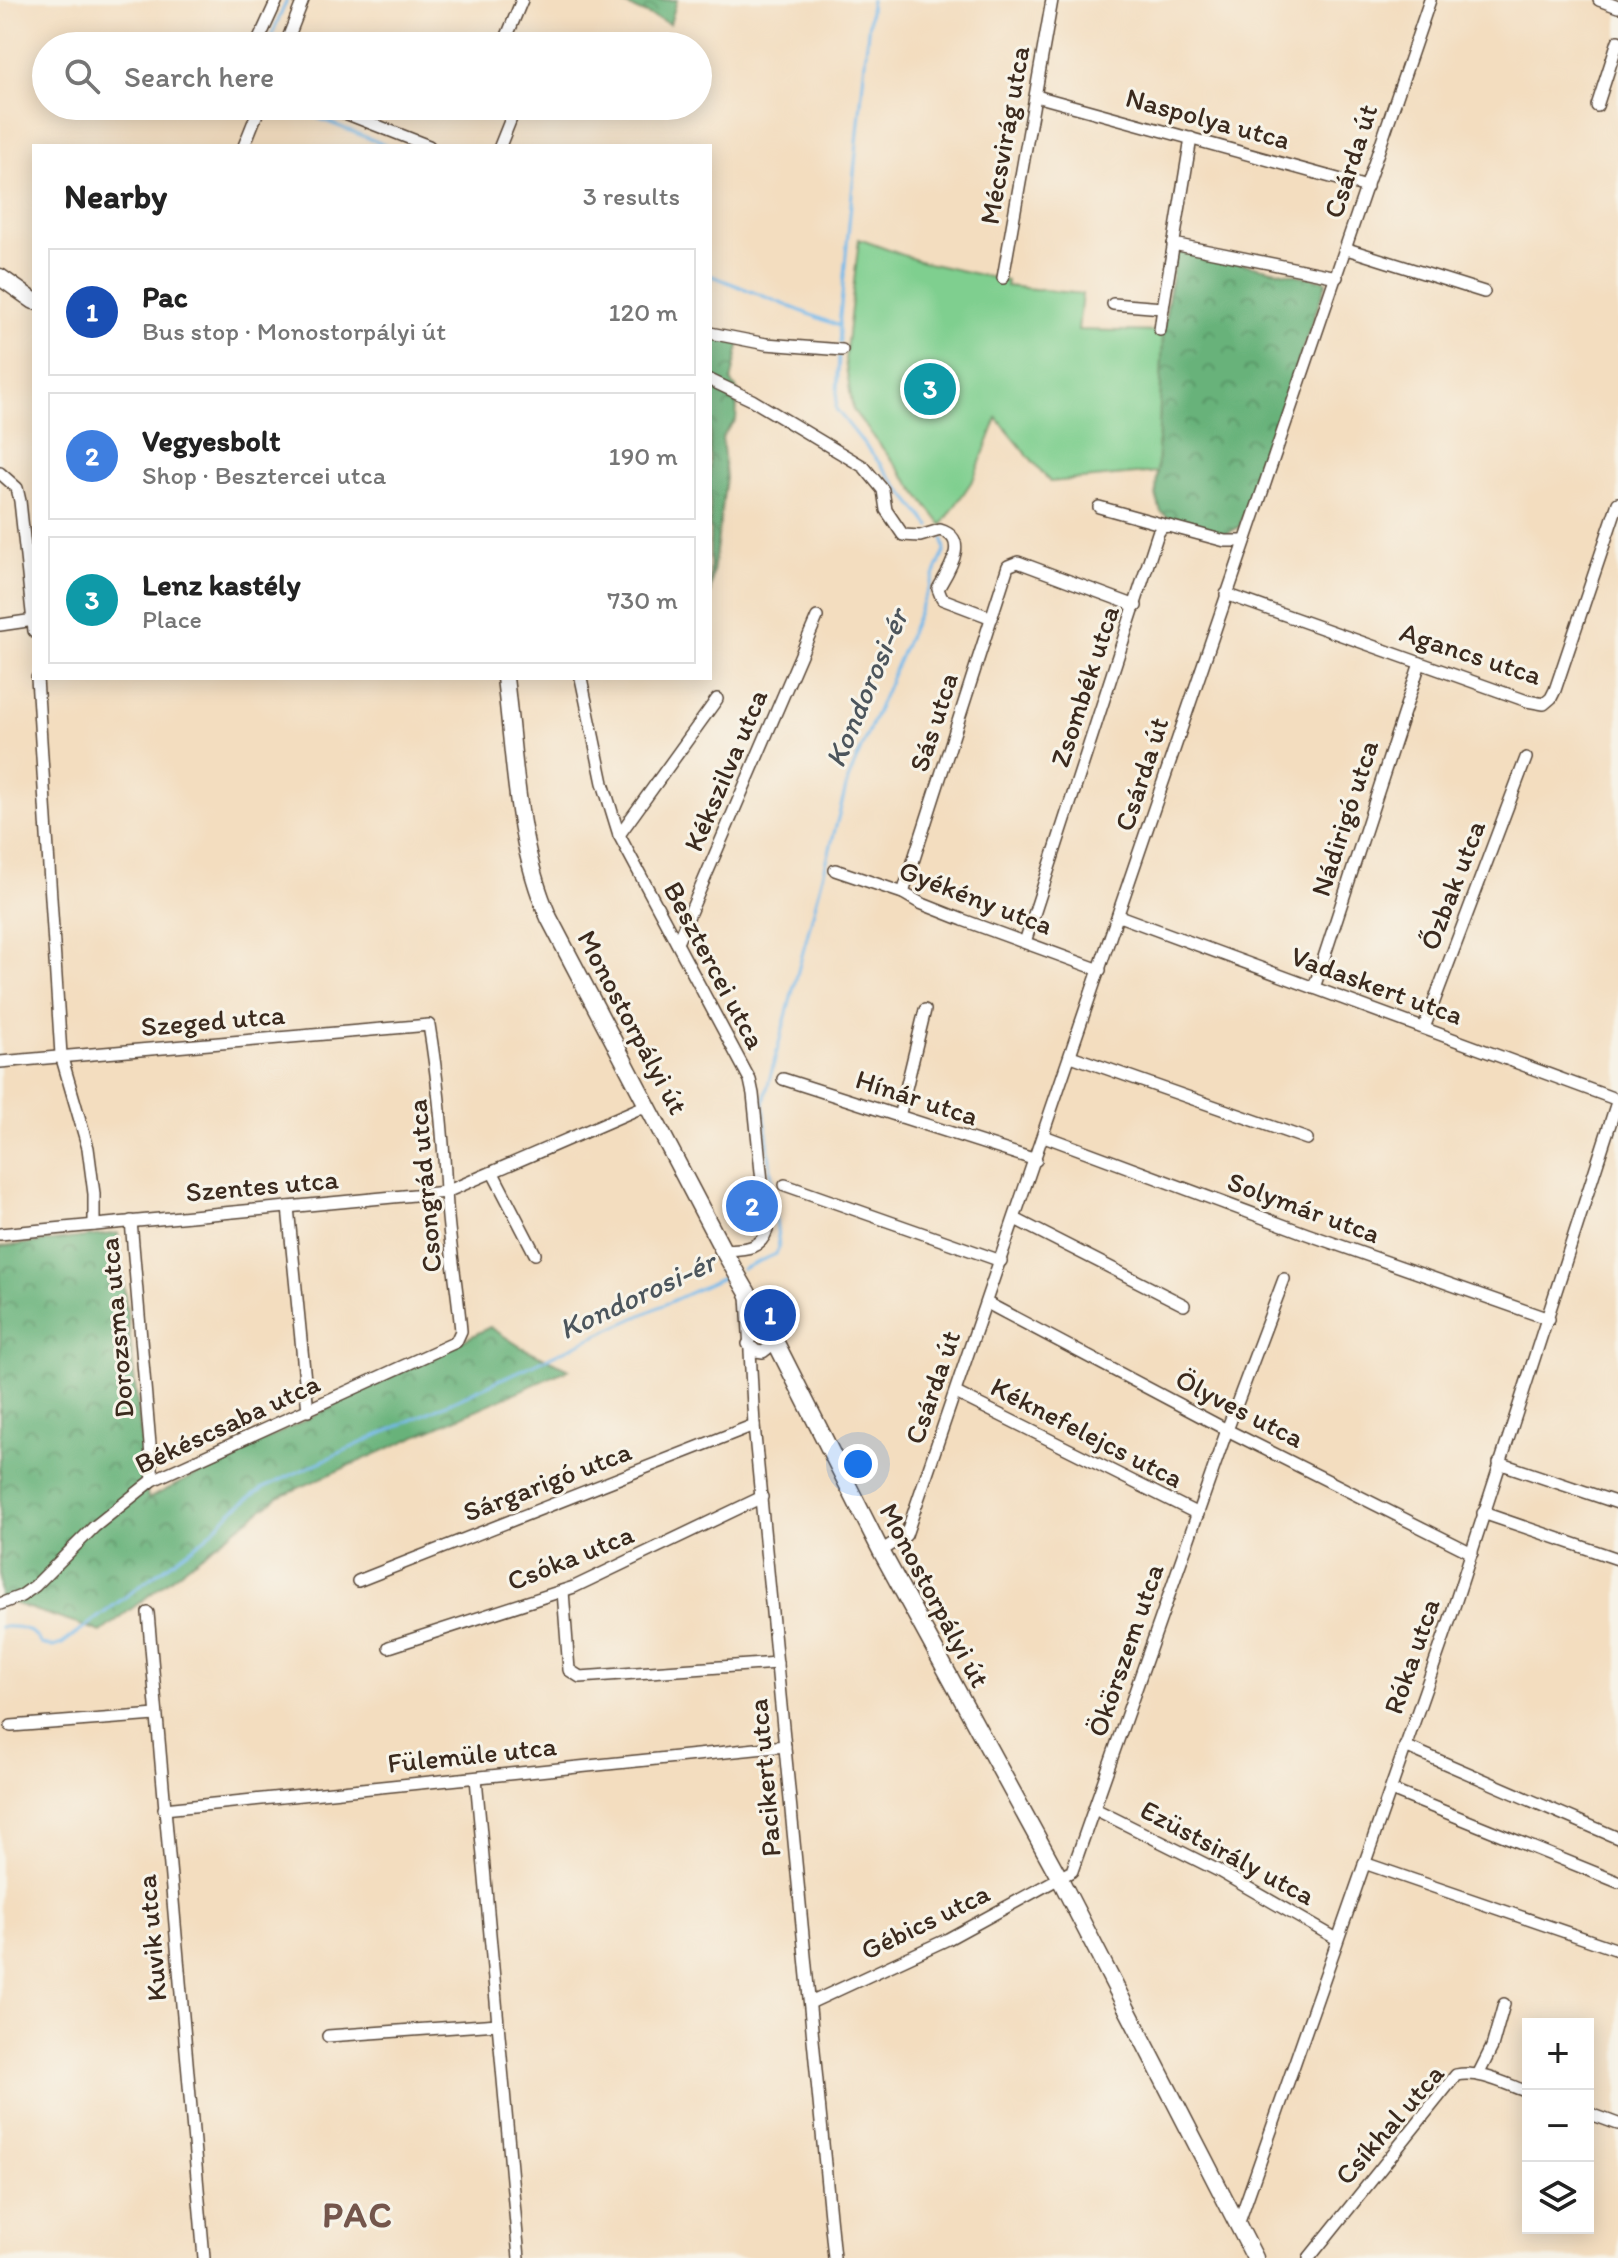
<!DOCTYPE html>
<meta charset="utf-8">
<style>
body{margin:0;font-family:Itim,sans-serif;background:#f2f2f2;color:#222}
.controls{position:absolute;right:24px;bottom:24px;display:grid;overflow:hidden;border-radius:0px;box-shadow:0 4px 20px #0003}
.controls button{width:72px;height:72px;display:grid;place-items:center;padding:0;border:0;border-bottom:2px solid #e0e0e0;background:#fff;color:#222;font:40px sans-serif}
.you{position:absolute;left:858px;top:1464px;width:28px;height:28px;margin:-20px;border:6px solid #fff;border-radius:50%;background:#1a73e8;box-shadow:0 0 0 12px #1a73e833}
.badge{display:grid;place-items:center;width:52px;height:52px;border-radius:50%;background:#2563eb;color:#fff;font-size:26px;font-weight:700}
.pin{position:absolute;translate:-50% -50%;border:4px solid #fff;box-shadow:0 2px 8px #0006}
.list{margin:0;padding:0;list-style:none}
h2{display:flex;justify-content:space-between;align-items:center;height:104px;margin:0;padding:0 32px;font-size:34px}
h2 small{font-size:26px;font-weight:400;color:#767676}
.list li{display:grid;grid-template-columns:52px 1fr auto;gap:24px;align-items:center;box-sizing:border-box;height:128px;margin:0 16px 16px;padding:0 16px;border:2px solid #e0e0e0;border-radius:0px}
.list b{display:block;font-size:30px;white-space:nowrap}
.list p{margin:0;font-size:26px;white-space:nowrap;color:#767676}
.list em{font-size:26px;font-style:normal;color:#767676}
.icon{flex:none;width:44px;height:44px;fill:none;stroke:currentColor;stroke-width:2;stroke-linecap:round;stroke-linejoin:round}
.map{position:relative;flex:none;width:1618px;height:2258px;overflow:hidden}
.search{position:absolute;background:#fff;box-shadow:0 4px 20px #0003;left:32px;top:32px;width:680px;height:88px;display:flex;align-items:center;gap:20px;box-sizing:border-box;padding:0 28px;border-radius:44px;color:#767676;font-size:30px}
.panel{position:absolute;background:#fff;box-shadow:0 4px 20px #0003;left:32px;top:144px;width:680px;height:536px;border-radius:0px}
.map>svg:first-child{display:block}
</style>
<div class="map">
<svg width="1618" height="2258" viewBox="0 0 1618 2258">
<defs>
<pattern id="forest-crowns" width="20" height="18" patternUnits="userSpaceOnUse" patternTransform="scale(2)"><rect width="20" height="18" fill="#67b27a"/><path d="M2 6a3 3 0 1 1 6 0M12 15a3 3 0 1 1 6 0" fill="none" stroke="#569163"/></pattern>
</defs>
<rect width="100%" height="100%" fill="#f7f3e8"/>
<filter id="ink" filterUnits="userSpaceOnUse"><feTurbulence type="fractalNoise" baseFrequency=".0125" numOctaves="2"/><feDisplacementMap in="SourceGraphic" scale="16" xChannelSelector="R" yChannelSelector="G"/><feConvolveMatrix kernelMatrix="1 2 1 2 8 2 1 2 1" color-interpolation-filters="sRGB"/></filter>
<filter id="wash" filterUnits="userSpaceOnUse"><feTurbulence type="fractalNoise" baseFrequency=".006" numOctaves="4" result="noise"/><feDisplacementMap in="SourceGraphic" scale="32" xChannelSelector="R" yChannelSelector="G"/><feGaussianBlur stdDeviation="1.8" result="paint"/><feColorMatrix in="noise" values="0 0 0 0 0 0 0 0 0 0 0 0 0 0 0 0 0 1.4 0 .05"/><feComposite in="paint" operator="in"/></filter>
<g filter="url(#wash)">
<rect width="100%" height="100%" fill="#f3ddbf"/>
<!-- forest -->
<g fill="url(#forest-crowns)" stroke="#516e4c" stroke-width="2">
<polygon points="613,0 677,0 670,24"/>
<polygon points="1176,250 1327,281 1239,527 1226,534 1174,521 1161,512 1156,495 1163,332"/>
<polygon points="710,335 740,342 731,381 738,391 736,420 722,437 726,478 710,594"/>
<polygon points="118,1233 148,1499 490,1327 521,1347 569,1369 278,1497 101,1632 0,1599 0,1247"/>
</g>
<!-- green -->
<polygon fill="#7fcf8f" stroke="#5d7c56" stroke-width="2" points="859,239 919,261 1007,281 1006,286 1082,294 1078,330 1163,332 1157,472 1050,482 997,418 974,478 942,525 853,410 845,360"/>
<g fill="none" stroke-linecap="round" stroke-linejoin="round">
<!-- stream -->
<g stroke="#74b9eb" stroke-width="3">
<polyline points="267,46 287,0"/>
<polyline points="288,106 388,146"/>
<polyline points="710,275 839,326"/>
<polyline points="840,342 839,326 871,0"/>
<polyline points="839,357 836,409 930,526"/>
<polyline points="742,1269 776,1254 779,1248 764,1105 766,1093 848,780 945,550 943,539"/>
<path d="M0,1627c19,-1 31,0 41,17l12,3 9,-3 144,-107 27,-27 30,-22 468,-214"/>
</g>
</g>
</g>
<g filter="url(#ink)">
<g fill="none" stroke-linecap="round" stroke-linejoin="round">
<!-- street casing -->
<g stroke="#574536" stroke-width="14">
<g id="street">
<polyline points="1599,0 1618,7"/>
<polyline points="256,46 277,0"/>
<polyline points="285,46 303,0"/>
<polyline points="506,46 507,36 522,0"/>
<polyline points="1036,96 1367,187"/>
<polyline points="327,106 429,146"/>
<polyline points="1597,106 1618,41"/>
<polyline points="244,146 260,106"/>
<polyline points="500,146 516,106"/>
<polyline points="1173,244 1337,277"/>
<polyline points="1347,249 1484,292"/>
<polyline points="1003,278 1052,0"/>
<polyline points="1113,304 1163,308 1191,138"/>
<polyline points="1160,330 1163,308"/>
<polyline points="710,333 766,344 842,350"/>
<path d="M710,380l42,20 112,67 19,23 3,20 17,25 17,1 20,-6c31,9 8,41 -2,59l4,10 50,19"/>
<polyline points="0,473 17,488 20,501 34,631"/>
<polyline points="1099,507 1168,526"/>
<polyline points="1226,594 1527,701 1544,704 1551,698 1555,690 1618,503"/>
<polyline points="0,625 34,620"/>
<polyline points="37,678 61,1055 88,1148 94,1194 94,1225"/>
<path d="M581,678l22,105 16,52 131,245 3,14 14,136c-7,21 -25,19 -44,20"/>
<polyline points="619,835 717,699"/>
<polyline points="835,870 903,893 920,903 963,920 1100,970"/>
<polyline points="903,893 1008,566 1018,562 1136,606"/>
<polyline points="1119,916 1618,1100"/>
<polyline points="1025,942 1158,533 1162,527 1169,526 1225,541 1244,541"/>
<polyline points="677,943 817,617"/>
<polyline points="1314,988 1420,663"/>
<polyline points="1424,1028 1526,758"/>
<polyline points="1071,1056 1307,1139"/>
<path d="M0,1062l429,-37c9,55 14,109 17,165 2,47 11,94 15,141l-5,11 -303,138 -59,47 -59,59 -14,10 -21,8"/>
<polyline points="783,1079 1036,1160"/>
<polyline points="899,1117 925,1010"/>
<polyline points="1044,1136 1307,1234 1549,1319"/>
<polyline points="493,1173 535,1254"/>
<polyline points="785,1185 1001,1261"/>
<polyline points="288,1207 308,1411"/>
<polyline points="1015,1219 1184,1305"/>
<polyline points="131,1221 153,1480"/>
<polyline points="0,1234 446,1192 647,1105"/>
<polyline points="747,1295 754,1425 834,2258"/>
<polyline points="987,1303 1227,1430 1472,1553"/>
<polyline points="748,1344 756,1351 763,1352 772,1345 772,1335"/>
<polyline points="956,1393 1198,1514"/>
<polyline points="1499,1463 1618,1503"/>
<polyline points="1483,1513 1618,1559"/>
<polyline points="881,1551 906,1535 1430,0"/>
<polyline points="358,1581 754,1425"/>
<polyline points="563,1591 569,1670 580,1677 777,1663"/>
<polyline points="148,1613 204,2258"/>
<polyline points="389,1647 574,1587 762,1497"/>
<polyline points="11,1726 156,1715"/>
<polyline points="1405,1746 1618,1838"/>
<polyline points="476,1778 519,2258"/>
<polyline points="1391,1790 1618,1882"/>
<polyline points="164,1809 785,1746"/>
<polyline points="1095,1809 1217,1870 1337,1939"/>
<polyline points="1364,1863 1618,1950"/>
<polyline points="810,2003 948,1939 1072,1871 1227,1430 1284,1279"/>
<polyline points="328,2036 498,2024"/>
<polyline points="1478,2075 1492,2047 1504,2004"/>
<polyline points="1588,2113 1618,2124"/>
<polyline points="1238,2225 1449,1622 1618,1099"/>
<path d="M1309,2258l147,-183c24,-5 49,9 72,17"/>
</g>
</g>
<!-- secondary casing -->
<g stroke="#574536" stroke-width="19">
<g id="secondary">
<polyline points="0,277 34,301"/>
<path d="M505,678c10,79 11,166 44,240l174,332 49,85 109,216 179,328 195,379"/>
</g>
</g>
<!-- street -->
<use href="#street" stroke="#fff" stroke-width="11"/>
<!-- secondary -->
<use href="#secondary" stroke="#fff" stroke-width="16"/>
</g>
</g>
<g text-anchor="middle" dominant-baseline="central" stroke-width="6" stroke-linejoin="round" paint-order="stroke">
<!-- street labels -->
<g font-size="28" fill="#3b2a1e" stroke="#f7f3e8">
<text transform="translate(1208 118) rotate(15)">Naspolya utca</text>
<text transform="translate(1004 135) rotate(-80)">Mécsvirág utca</text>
<text transform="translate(1350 161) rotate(-72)">Csárda út</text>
<text transform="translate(1471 653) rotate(18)">Agancs utca</text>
<text transform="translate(1084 686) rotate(-72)">Zsombék utca</text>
<text transform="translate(933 722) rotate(-72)">Sás utca</text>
<text transform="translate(725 770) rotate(-67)">Kékszilva utca</text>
<text transform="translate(1141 774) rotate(-72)">Csárda út</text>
<text transform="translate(1344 818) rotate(-72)">Nádirigó utca</text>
<text transform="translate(1452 885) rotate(-69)">Őzbak utca</text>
<text transform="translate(976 897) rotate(21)">Gyékény utca</text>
<text transform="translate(715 965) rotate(62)">Besztercei utca</text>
<text transform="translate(1377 985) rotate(20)">Vadaskert utca</text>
<text transform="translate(213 1020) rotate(-5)">Szeged utca</text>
<text transform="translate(633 1022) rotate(62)">Monostorpályi út</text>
<text transform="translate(917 1097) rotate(18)">Hínár utca</text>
<text transform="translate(262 1185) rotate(-5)">Szentes utca</text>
<text transform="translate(424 1186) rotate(-95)">Csongrád utca</text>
<text transform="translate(1304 1207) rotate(20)">Solymár utca</text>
<text transform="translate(116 1328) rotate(-95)">Dorozsma utca</text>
<text transform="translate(932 1387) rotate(-71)">Csárda út</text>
<text transform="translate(1240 1408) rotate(27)">Ölyves utca</text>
<text transform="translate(227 1423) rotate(-25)">Békéscsaba utca</text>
<text transform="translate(1087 1432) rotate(27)">Kéknefelejcs utca</text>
<text transform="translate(547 1481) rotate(-21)">Sárgarigó utca</text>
<text transform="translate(570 1557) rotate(-22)">Csóka utca</text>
<text transform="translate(935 1595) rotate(62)">Monostorpályi út</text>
<text transform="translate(1125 1650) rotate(-71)">Ökörszem utca</text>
<text transform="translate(1411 1656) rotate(-71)">Róka utca</text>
<text transform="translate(472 1754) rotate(-6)">Fülemüle utca</text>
<text transform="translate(764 1778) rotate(-95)">Pacikert utca</text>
<text transform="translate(1228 1852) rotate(28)">Ezüstsirály utca</text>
<text transform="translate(925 1921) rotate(-26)">Gébics utca</text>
<text transform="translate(151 1938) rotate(-95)">Kuvik utca</text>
<text transform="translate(1389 2124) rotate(-49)">Csíkhal utca</text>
</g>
<!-- water labels -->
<g font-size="30" font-style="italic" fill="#4c555c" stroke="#f7f3e8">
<text transform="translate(866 688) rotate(-67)">Kondorosi-ér</text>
<text transform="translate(637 1295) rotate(-25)">Kondorosi-ér</text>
</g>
<!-- district labels -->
<g font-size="36" font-weight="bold" letter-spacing="2" fill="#74564c" stroke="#f7f3e8">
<text x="358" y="2214">PAC</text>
</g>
</g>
</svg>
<div class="controls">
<button>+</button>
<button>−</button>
<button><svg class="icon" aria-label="layers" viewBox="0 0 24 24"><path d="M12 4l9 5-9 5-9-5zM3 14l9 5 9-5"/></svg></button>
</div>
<div class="you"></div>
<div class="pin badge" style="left:770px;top:1315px;background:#1a4fb4">1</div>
<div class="pin badge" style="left:752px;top:1206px;background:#3f7fe0">2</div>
<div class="pin badge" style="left:930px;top:389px;background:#0f9aa8">3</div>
<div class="search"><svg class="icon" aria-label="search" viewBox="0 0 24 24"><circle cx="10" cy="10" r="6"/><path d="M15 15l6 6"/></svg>Search here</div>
<section class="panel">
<h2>Nearby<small>3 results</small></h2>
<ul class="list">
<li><span class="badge" style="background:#1a4fb4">1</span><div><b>Pac</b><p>Bus stop · Monostorpályi út</p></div><em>120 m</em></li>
<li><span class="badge" style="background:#3f7fe0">2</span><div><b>Vegyesbolt</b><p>Shop · Besztercei utca</p></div><em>190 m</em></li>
<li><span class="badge" style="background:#0f9aa8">3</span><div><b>Lenz kastély</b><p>Place</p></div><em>730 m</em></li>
</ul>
</section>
</div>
